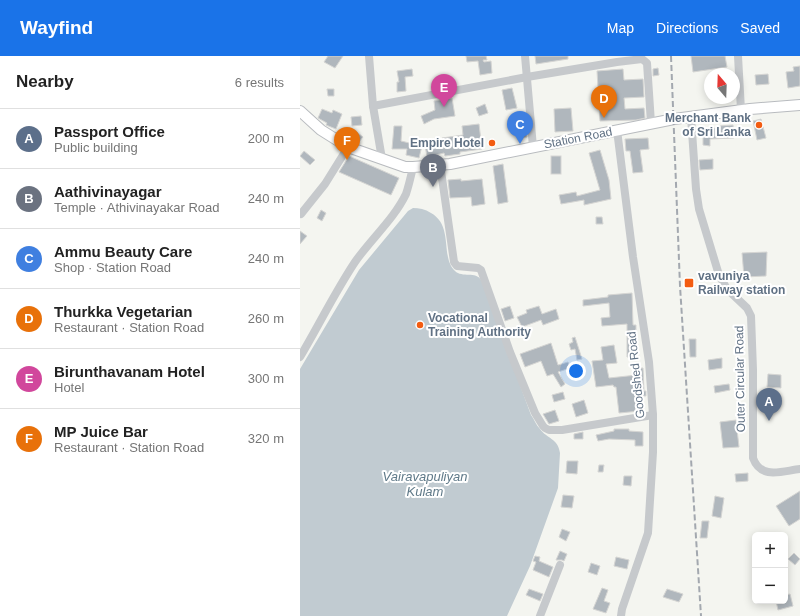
<!DOCTYPE html>
<meta charset="utf-8">
<style>
body{margin:0;font-family:Helvetica,sans-serif;background:#f6f6f6;color:#222}
.controls{position:absolute;right:12px;bottom:12px;display:grid;overflow:hidden;border-radius:6px;box-shadow:0 2px 10px #0003}
.controls button{width:36px;height:36px;display:grid;place-items:center;padding:0;border:0;border-bottom:1px solid #e0e0e0;background:#fff;color:#222;font:20px sans-serif}
.compass{position:absolute;left:404px;top:12px;width:36px;height:36px;border-radius:50%;background:#fff;box-shadow:0 2px 10px #0003;rotate:341deg}
.you{position:absolute;left:276px;top:315px;width:14px;height:14px;margin:-10px;border:3px solid #fff;border-radius:50%;background:#1a73e8;box-shadow:0 0 0 6px #1a73e833}
.badge{display:grid;place-items:center;width:26px;height:26px;border-radius:50%;background:#1a73e8;color:#fff;font-size:13px;font-weight:700}
.pin{position:absolute;translate:-50% -33px;filter:drop-shadow(0 1px 2px #0008)}
.pin::after{content:'';position:absolute;top:21px;width:14px;height:12px;background:inherit;clip-path:polygon(0 0,100% 0,50% 100%)}
.list{margin:0;padding:0;list-style:none}
h2{display:flex;justify-content:space-between;align-items:center;height:52px;margin:0;padding:0 16px;font-size:17px}
h2 small{font-size:13px;font-weight:400;color:#767676}
.list li{display:grid;grid-template-columns:26px 1fr auto;gap:12px;align-items:center;box-sizing:border-box;height:60px;padding:0 16px;border-top:1px solid #e0e0e0}
.list b{display:block;font-size:15px;white-space:nowrap}
.list p{margin:0;font-size:13px;white-space:nowrap;color:#767676}
.list em{font-size:13px;font-style:normal;color:#767676}
.map{position:relative;flex:none;width:500px;height:560px;overflow:hidden}
header{display:flex;align-items:center;gap:24px;box-sizing:border-box;height:56px;padding:0 20px;background:#1a73e8;color:#fff}
header strong{font-size:19px}
nav{display:flex;gap:22px;margin-inline-start:auto;font-size:14px}
main{display:flex}
aside{flex:1;background:#fff}
.map>svg:first-child{display:block}
</style>
<header>
<strong>Wayfind</strong>
<nav><a>Map</a><a>Directions</a><a>Saved</a></nav>
</header>
<main>
<aside>
<h2>Nearby<small>6 results</small></h2>
<ul class="list">
<li><span class="badge" style="background:#5c6f8a">A</span><div><b>Passport Office</b><p>Public building</p></div><em>200 m</em></li>
<li><span class="badge" style="background:#6b7280">B</span><div><b>Aathivinayagar</b><p>Temple · Athivinayakar Road</p></div><em>240 m</em></li>
<li><span class="badge" style="background:#3f7fe0">C</span><div><b>Ammu Beauty Care</b><p>Shop · Station Road</p></div><em>240 m</em></li>
<li><span class="badge" style="background:#e8710a">D</span><div><b>Thurkka Vegetarian</b><p>Restaurant · Station Road</p></div><em>260 m</em></li>
<li><span class="badge" style="background:#d1479c">E</span><div><b>Birunthavanam Hotel</b><p>Hotel</p></div><em>300 m</em></li>
<li><span class="badge" style="background:#e8710a">F</span><div><b>MP Juice Bar</b><p>Restaurant · Station Road</p></div><em>320 m</em></li>
</ul>
</aside>
<div class="map">
<svg width="500" height="560" viewBox="0 0 500 560">
<rect width="100%" height="100%" fill="#f4f5f0"/>
<!-- water -->
<path fill="#c1cbd1" d="M113,152c6,0 12,1 18,5 23,13 9,44 24,58 7,7 21,0 26,9l50,135c3,4 5,10 9,14 7,10 18,9 20,24l-2,35 -28,78 -23,50h-207v-247l59,-99 49,-59z"/>
<!-- building -->
<g fill="#b0b7bd" stroke="#d5d5d3">
<polygon points="28,0 43,0 35,12 24,6"/>
<polygon points="166,0 186,0 187,4 183,4 184,6 191,5 192,17 180,19 178,5 167,6"/>
<polygon points="235,0 268,0 268,3 236,8"/>
<polygon points="391,0 425,0 427,11 393,16"/>
<polygon points="500,10 500,30 488,32 486,16 494,15 493,11"/>
<polygon points="358,12 359,19 353,20 353,13"/>
<polygon points="112,13 113,20 105,21 106,35 97,36 97,26 99,26 97,15"/>
<polygon points="323,13 324,24 343,23 344,41 324,42 325,53 344,52 345,62 336,64 300,65 297,15"/>
<polygon points="468,18 469,28 456,29 455,19"/>
<polygon points="212,32 217,52 206,54 202,34"/>
<polygon points="27,33 34,33 34,40 28,40"/>
<polygon points="152,42 155,60 134,63 124,68 121,60 135,54 134,45"/>
<polygon points="185,48 188,57 179,60 176,52"/>
<polygon points="271,52 273,75 255,76 254,53"/>
<polygon points="22,53 32,57 33,54 42,58 36,73 26,69 27,67 18,62"/>
<polygon points="61,60 62,69 52,70 51,61"/>
<polygon points="461,63 466,82 457,84 453,65"/>
<polygon points="179,68 182,93 160,96 160,98 145,100 144,97 127,101 125,89 142,85 142,82 163,79 162,70"/>
<polygon points="225,69 227,81 221,82 219,70"/>
<polygon points="433,69 434,82 410,83 410,90 403,89 403,72 417,72 417,70"/>
<polygon points="94,70 102,70 101,85 122,90 119,102 106,99 107,93 92,93"/>
<polygon points="54,74 63,81 58,87 49,80"/>
<polygon points="348,82 349,93 340,94 343,116 333,117 330,95 326,95 325,83"/>
<polygon points="300,94 309,124 311,143 284,149 284,144 261,148 259,139 276,136 277,140 300,134 289,97"/>
<polygon points="4,95 15,104 10,109 0,100"/>
<polygon points="49,100 99,122 91,139 39,116"/>
<rect x="251" y="100" width="10" height="18"/>
<polygon points="413,103 413,113 400,114 399,104"/>
<polygon points="203,108 208,146 198,148 193,110"/>
<polygon points="161,123 161,125 182,123 185,148 172,150 171,141 150,142 148,124"/>
<polygon points="21,154 26,157 22,165 17,162"/>
<polygon points="296,161 302,161 303,168 296,168"/>
<polygon points="0,175 7,180 0,188"/>
<polygon points="467,196 466,220 444,221 442,197"/>
<polygon points="332,237 333,269 336,269 336,301 327,301 327,268 302,270 301,262 310,261 309,247 283,250 283,244 308,241 308,239"/>
<polygon points="210,250 214,262 205,265 201,253"/>
<polygon points="239,250 242,258 256,253 259,263 243,269 241,264 222,271 217,261 227,257 226,254"/>
<polygon points="275,281 282,303 277,304 275,293 271,294 269,288 273,286 272,282"/>
<polygon points="389,283 396,283 396,301 390,301"/>
<polygon points="251,287 258,309 268,306 270,312 258,316 265,328 261,331 253,318 247,320 241,305 225,311 220,298"/>
<polygon points="314,289 317,307 306,308 309,322 337,319 336,312 343,312 344,335 346,335 346,340 339,340 340,355 319,357 316,331 314,331 313,329 296,331 292,305 303,304 301,291"/>
<polygon points="422,302 422,312 409,314 408,304"/>
<polygon points="468,318 481,319 481,332 467,331"/>
<polygon points="429,328 430,334 415,337 414,330"/>
<polygon points="263,336 265,343 254,346 252,339"/>
<polygon points="284,344 288,357 276,361 272,348"/>
<polygon points="255,354 259,365 249,368 243,358"/>
<polygon points="436,364 439,391 423,392 420,366"/>
<polygon points="314,373 329,373 329,375 343,376 343,390 335,390 335,384 309,383 298,385 296,379 314,375"/>
<polygon points="283,376 283,383 274,383 274,378"/>
<polygon points="267,405 278,405 277,418 266,417"/>
<polygon points="299,409 304,409 303,416 298,416"/>
<polygon points="448,417 448,425 436,426 435,418"/>
<polygon points="324,420 332,420 331,430 323,429"/>
<polygon points="500,435 500,463 489,470 476,450"/>
<polygon points="263,439 274,440 272,452 261,451"/>
<polygon points="415,440 424,442 421,462 412,460"/>
<polygon points="402,465 409,465 407,482 400,482"/>
<polygon points="262,473 270,476 266,485 259,481"/>
<polygon points="260,495 267,498 264,505 262,504 256,504"/>
<polygon points="494,497 500,503 495,509 488,503"/>
<polygon points="235,500 240,501 239,505 253,511 249,521 233,514 236,506 233,505"/>
<polygon points="316,501 329,504 327,513 314,510"/>
<polygon points="291,507 300,510 297,519 288,516"/>
<polygon points="302,532 308,534 304,545 310,547 306,557 293,553"/>
<polygon points="229,533 243,538 240,545 226,539"/>
<polygon points="367,533 383,538 379,546 363,541"/>
<polygon points="490,538 493,550 478,554 476,545 485,545 485,539"/>
</g>
<g fill="none" stroke-linecap="round" stroke-linejoin="round">
<!-- major casing -->
<g stroke="#b8bbbf" stroke-width="12">
<polyline id="major" points="0,55 21,74 48,91 105,111 113,111 150,108 374,63 450,53 500,49"/>
</g>
<!-- minor -->
<g stroke="#c6c9cc" stroke-width="8">
<polyline points="69,0 73,50 82,103"/>
<polyline points="225,0 233,91"/>
<polyline points="438,0 441,54"/>
<polyline points="73,50 227,21 317,6 342,3 347,7 351,67"/>
<path d="M391,61l5,72 3,20 20,66 8,14 20,19 4,8 2,54v88c8,22 29,13 47,11"/>
<polyline points="317,74 333,201 349,306 353,359 353,396 348,477 322,553 321,560"/>
<polyline points="140,108 154,206 157,210 178,212 181,214 210,296 235,357 243,370 245,372 249,374 262,374 353,359"/>
<polyline points="1,158 25,128 48,91"/>
<path d="M0,301c19,-32 35,-65 55,-95 16,-23 39,-43 51,-68 3,-9 5,-18 7,-27"/>
<polyline points="240,560 260,509"/>
</g>
<!-- major -->
<use href="#major" stroke="#fff" stroke-width="10"/>
<!-- rail -->
<polyline stroke="#a3a8af" stroke-width="2" stroke-dasharray="6 3" stroke-linecap="butt" points="371,0 380,230 401,560"/>
</g>
<!-- markers -->
<g fill="#f35c11" stroke="#fff" stroke-width="1.5">
<circle cx="459" cy="69" r="4"/>
<circle cx="192" cy="87" r="4"/>
<rect x="384" y="222" width="10" height="10" rx="2"/>
<circle cx="120" cy="269" r="4"/>
</g>
<g text-anchor="middle" dominant-baseline="central" stroke-width="4" stroke-linejoin="round" paint-order="stroke">
<!-- poi labels -->
<g font-size="12" font-weight="bold" fill="#607184" stroke="#fff" text-anchor="end">
<text x="451" y="62">Merchant Bank<tspan x="451" dy="14">of Sri Lanka</tspan></text>
<text x="184" y="87">Empire Hotel</text>
<text x="398" y="220" text-anchor="start">vavuniya<tspan x="398" dy="14">Railway station</tspan></text>
<text x="128" y="262" text-anchor="start">Vocational<tspan x="128" dy="14">Training Authority</tspan></text>
</g>
<!-- street labels -->
<g font-size="12" fill="#607184" stroke="#fff">
<text transform="translate(278 82) rotate(-11)">Station Road</text>
<text transform="translate(336 319) rotate(-96)">Goodshed Road</text>
<text transform="translate(440 323) rotate(-91)">Outer Circular Road</text>
</g>
<!-- water labels -->
<g font-size="13" font-style="italic" fill="#607a89" stroke="#fff">
<text x="125" y="420">Vairavapuliyan<tspan x="125" dy="15">Kulam</tspan></text>
</g>
</g>
</svg>
<div class="controls">
<button>+</button>
<button>−</button>
</div>
<svg class="compass" viewBox="-18 -18 36 36"><path d="M0-13l5 13h-10z" fill="#e53935"/><path d="M0 13l5-13h-10z" fill="#767676"/></svg>
<div class="you"></div>
<div class="pin badge" style="left:469px;top:365px;background:#5c6f8a">A</div>
<div class="pin badge" style="left:133px;top:131px;background:#6b7280">B</div>
<div class="pin badge" style="left:220px;top:88px;background:#3f7fe0">C</div>
<div class="pin badge" style="left:304px;top:62px;background:#e8710a">D</div>
<div class="pin badge" style="left:144px;top:51px;background:#d1479c">E</div>
<div class="pin badge" style="left:47px;top:104px;background:#e8710a">F</div>
</div>
</main>
